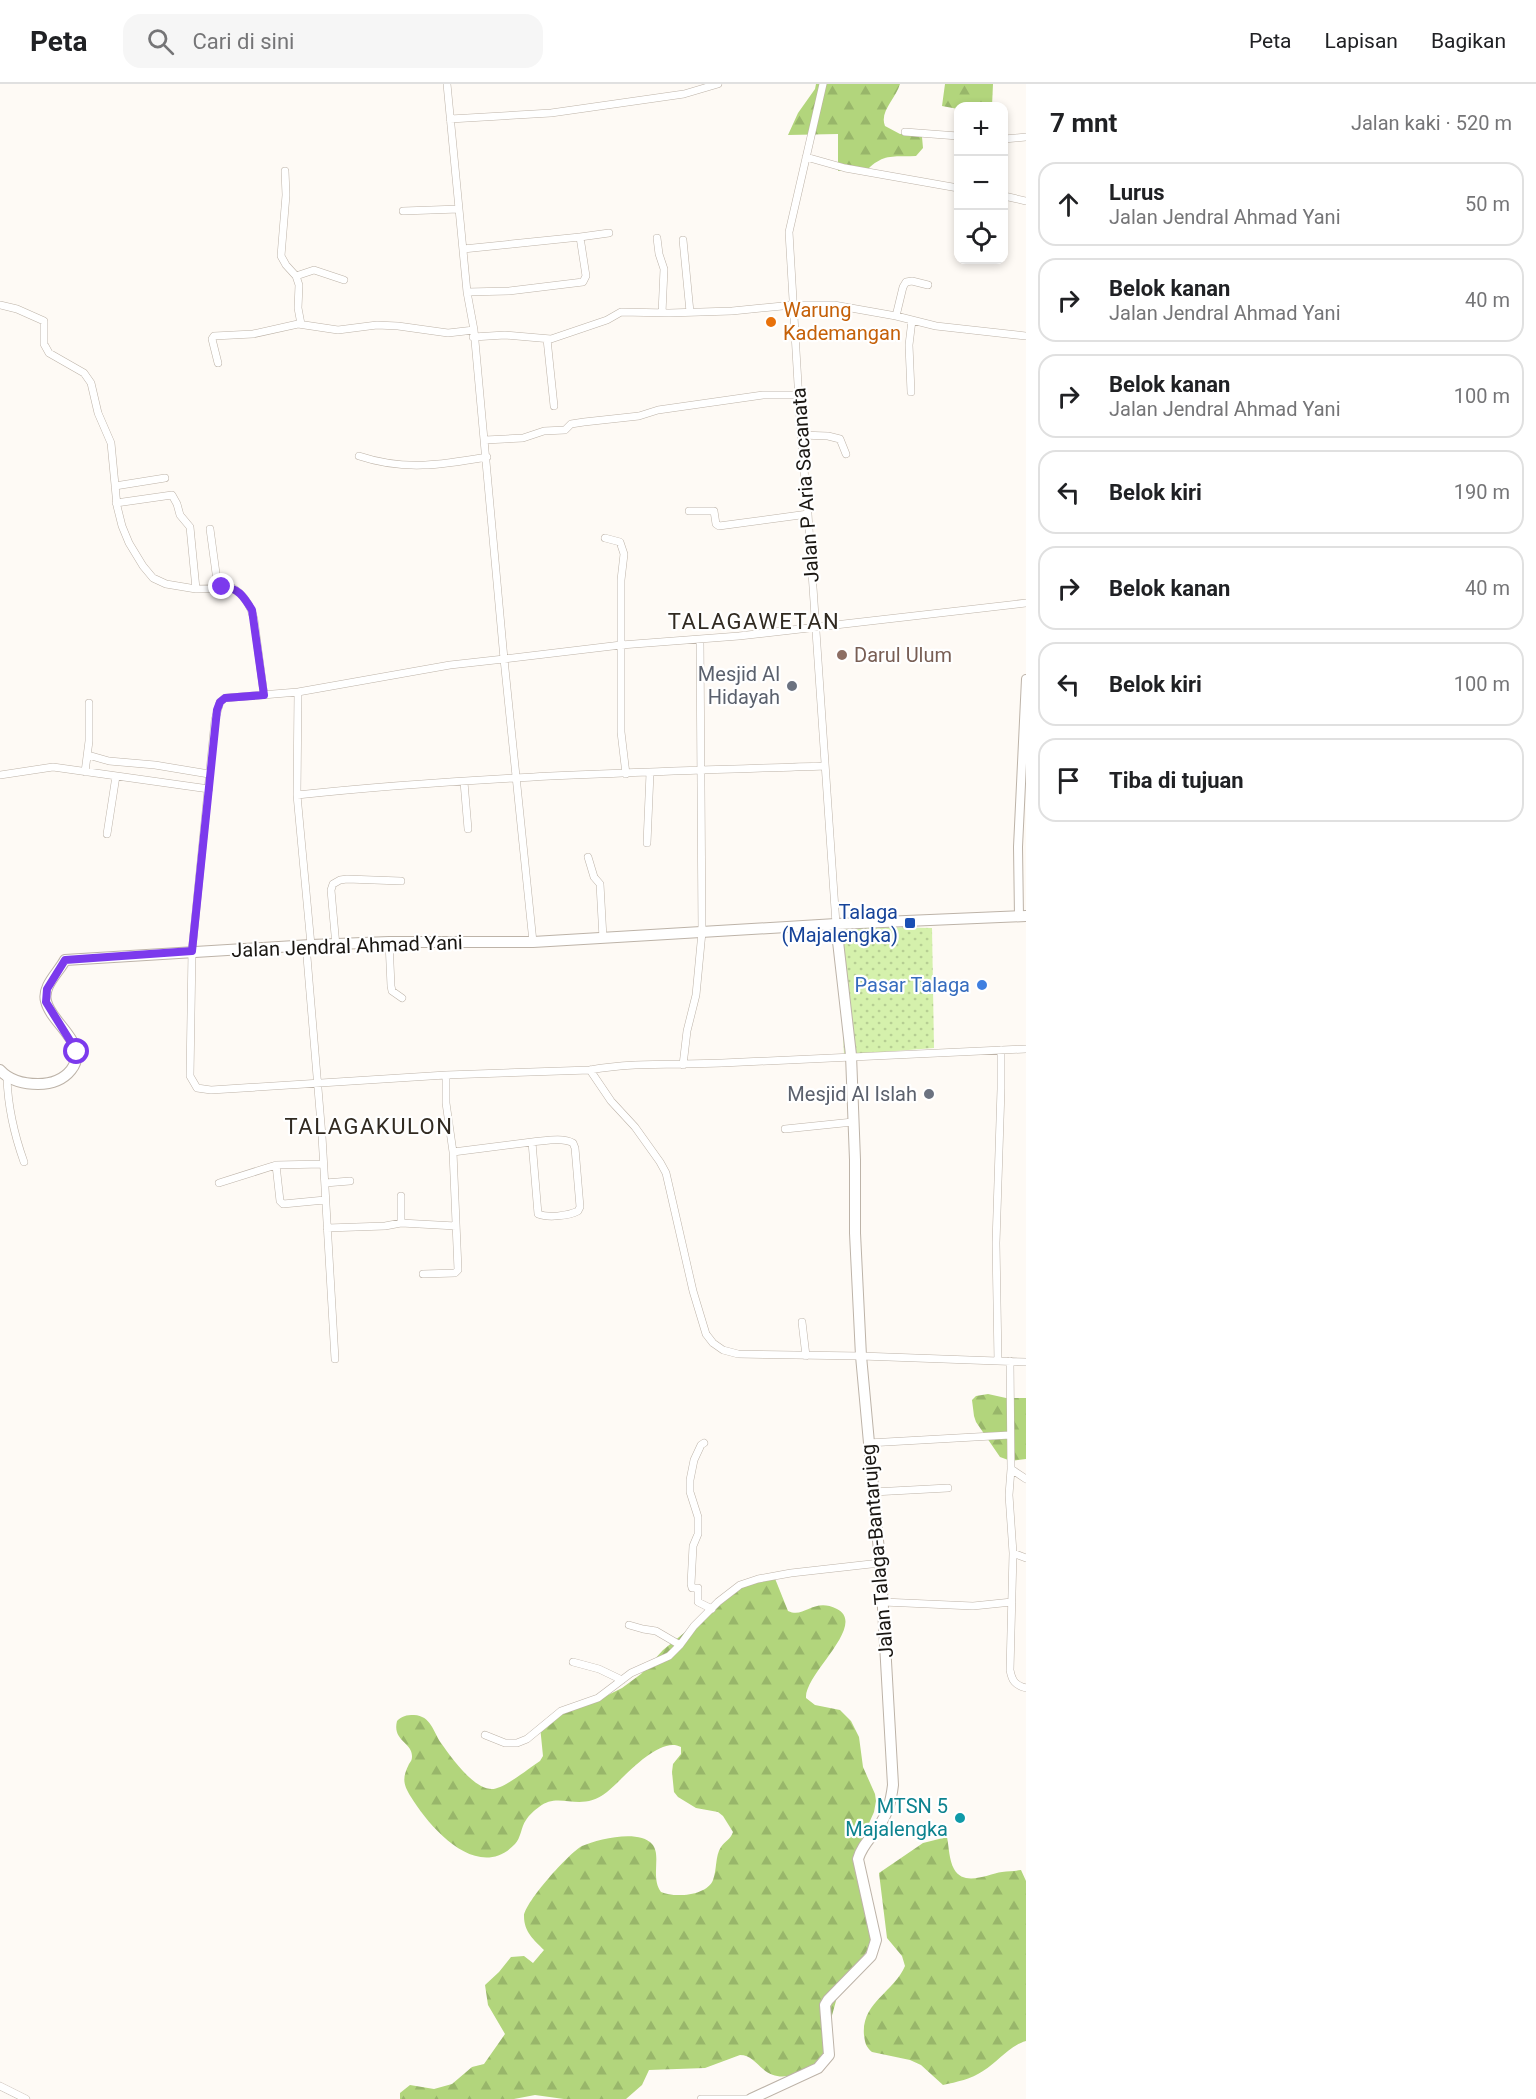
<!DOCTYPE html>
<html lang="id">
<head>
<meta charset="utf-8">
<style>
  :root { --surface:#fff; --page:#f6f6f6; --text:#202124; --muted:#757577; --line:#e0e0e0 }
  body { margin:0; font-family:Roboto,sans-serif; background:var(--page); color:var(--text) }
  .controls { position:absolute; right:18px; top:18px; display:grid; overflow:hidden; border-radius:12px; box-shadow:0 3px 9px #0003 }
  .controls button { width:54px; height:54px; display:grid; place-items:center; padding:0; border:0; border-bottom:2px solid var(--line); background:var(--surface); color:var(--text); font:30px sans-serif }
  .stop { position:absolute; width:18px; height:18px; margin:-14px; border:4px solid #7c3aed; border-radius:50%; background:#fff }
  .stop.end { background:#7c3aed; border-color:#fff; box-shadow:0 2px 6px #0008 }
  .list { margin:0; padding:0; list-style:none }
  h2 { display:flex; justify-content:space-between; align-items:center; height:78px; margin:0; padding:0 24px; font-size:26px }
  h2 small { font-size:20px; font-weight:400; color:var(--muted) }
  .list li { display:grid; grid-template-columns:39px 1fr auto; gap:18px; align-items:center; box-sizing:border-box; height:84px; margin:0 12px 12px; padding:0 12px; border:2px solid var(--line); border-radius:18px }
  .list b { display:block; font-size:22px; white-space:nowrap }
  .list p { margin:0; font-size:20px; white-space:nowrap; color:var(--muted) }
  .list em { font-size:20px; font-style:normal; color:var(--muted) }
  .icon { flex:none; width:33px; height:33px; fill:none; stroke:currentColor; stroke-width:2; stroke-linecap:round; stroke-linejoin:round }
  .map { position:relative; flex:none; width:1026px; height:2015px; overflow:hidden }
  header { display:flex; align-items:center; gap:36px; box-sizing:border-box; height:84px; padding:0 30px; background:var(--surface); border-bottom:2px solid var(--line) }
  header strong { font-size:28px }
  nav { display:flex; gap:33px; margin-inline-start:auto; font-size:21px }
  .search { width:420px; height:54px; background:var(--page); display:flex; align-items:center; gap:15px; box-sizing:border-box; padding:0 21px; border-radius:18px; color:var(--muted); font-size:22px }
  main { display:flex }
  aside { flex:1; background:var(--surface) }
  .map>svg:first-child { display:block }
  .forest { fill:url(#forest-firs) }
  .park { fill:url(#park-dots) }
  .lines { fill:none; stroke-linecap:round; stroke-linejoin:round }
  .minor-casing { stroke:#bdb3a8; stroke-width:8 }
  .tertiary-casing { stroke:#bdb3a8; stroke-width:10 }
  .primary-casing { stroke:#bdb3a8; stroke-width:12 }
  .minor { stroke:#fff; stroke-width:7 }
  .tertiary { stroke:#fff; stroke-width:8 }
  .primary { stroke:#fff; stroke-width:10 }
  .route { stroke:#7c3aed; stroke-width:8 }
  .food-dot { fill:#e8710a; stroke:#fff; stroke-width:2 }
  .education-dot { fill:#8d6e63; stroke:#fff; stroke-width:2 }
  .worship-dot { fill:#6b7280; stroke:#fff; stroke-width:2 }
  .transit-dot { fill:#1a4fb4; stroke:#fff; stroke-width:2 }
  .shop-dot { fill:#3f7fe0; stroke:#fff; stroke-width:2 }
  .culture-dot { fill:#0f9aa8; stroke:#fff; stroke-width:2 }
  .labels { text-anchor:middle; stroke-width:4.5; stroke-linejoin:round; paint-order:stroke }
  .food-label { font-size:20px; fill:#c56008; stroke:#fff; text-anchor:start }
  .street-label { font-size:20px; fill:#1a1713; stroke:#fff }
  .education-label { font-size:20px; fill:#785e54; stroke:#fff; text-anchor:start }
  .worship-label { font-size:20px; fill:#5b616d; stroke:#fff; text-anchor:end }
  .transit-label { font-size:20px; fill:#164399; stroke:#fff; text-anchor:end }
  .shop-label { font-size:20px; fill:#366cbe; stroke:#fff; text-anchor:end }
  .culture-label { font-size:20px; fill:#0d838f; stroke:#fff; text-anchor:end }
  .quarter-label { font-size:22px; letter-spacing:1.5px; fill:#312a21; stroke:#fff }
</style>
</head>
<body>
<header>
<strong>Peta</strong>
<div class="search"><svg class="icon" aria-label="search" viewBox="0 0 24 24"><circle cx="10" cy="10" r="6"/><path d="M15 15l6 6"/></svg>Cari di sini</div>
<nav><a>Peta</a><a>Lapisan</a><a>Bagikan</a></nav>
</header>
<main>
<div class="map">
<svg width="1026" height="2015" viewBox="0 0 1026 2015">
  <defs>
    <pattern id="forest-firs" width="22" height="20" patternUnits="userSpaceOnUse" patternTransform="scale(1.5)"><rect width="22" height="20" fill="#b2d57c"/><path d="M5 1l3.5 6h-7zM16 11l3.5 6h-7z" fill="#98b66a"/></pattern>
    <pattern id="park-dots" width="8" height="8" patternUnits="userSpaceOnUse" patternTransform="scale(1.5)"><rect width="8" height="8" fill="#d5f1ac"/><path d="M2 2h.1M6 6h.1" fill="none" stroke="#b6ce93" stroke-width="1.8" stroke-linecap="round"/></pattern>
  </defs>
  <rect width="100%" height="100%" fill="#fefaf5"/>
  <path class="forest" d="M 816,0 L 900,0 C 896,14 879,28 885,42 L 900,50 L 912,49 L 922,53 L 923,64 L 916,72 C 895,73 884,69 868,85 L 838,87 L 838,50 L 788,51 L 798,29 L 815,5 Z
    M 945,0 L 993,0 L 992,22 L 958,22 L 958,25 L 942,22 Z
    M 988,1310 L 1006,1314 L 1026,1314 L 1026,1375 L 1011,1377 L 1000,1373 L 976,1338 L 974,1332 L 972,1316 L 976,1312 Z
    M 774,1492 L 788,1527 C 805,1535 813,1513 837,1525 C 868,1541 804,1590 806,1614 L 815,1621 L 840,1626 L 851,1637 L 859,1653 L 863,1683 L 875,1710 L 876,1717 L 874,1728 L 857,1766 L 873,1847 L 869,1864 L 839,1906 L 831,1935 L 824,1977 C 806,1986 782,2002 763,1985 C 756,1979 750,1971 740,1971 L 705,1984 L 649,1986 L 642,2001 L 626,2015 L 564,2015 L 535,2011 L 514,2015 L 400,2015 L 400,2009 L 410,2001 L 434,2005 L 452,2000 L 472,1983 L 484,1980 L 505,1950 L 488,1921 L 485,1901 L 499,1888 L 511,1873 L 524,1872 L 533,1879 L 544,1866 C 534,1856 524,1848 524,1832 C 525,1818 569,1769 582,1762 C 598,1755 639,1745 652,1760 C 662,1771 650,1793 661,1808 C 674,1814 707,1812 713,1796 C 717,1786 715,1772 721,1763 C 725,1757 730,1756 733,1748 L 723,1732 L 718,1728 L 696,1724 L 678,1713 L 674,1708 L 672,1688 L 673,1680 L 681,1670 L 681,1663 C 659,1651 623,1695 607,1708 C 579,1730 560,1706 539,1723 C 535,1726 529,1731 526,1736 C 521,1743 521,1754 515,1760 C 478,1799 430,1744 411,1713 C 403,1700 402,1694 409,1680 C 411,1677 412,1676 412,1672 C 412,1658 392,1657 397,1637 C 402,1632 406,1631 414,1631 C 431,1632 433,1647 441,1659 C 451,1673 473,1705 492,1705 C 504,1705 529,1684 540,1677 L 543,1672 L 540,1642 L 550,1635 L 598,1616 L 622,1604 L 641,1590 L 663,1566 L 747,1498 Z
    M 947,1753 C 949,1763 949,1776 954,1785 C 964,1803 988,1790 1002,1788 C 1009,1787 1015,1787 1021,1786 L 1026,1797 L 1026,1957 C 1009,1962 998,1978 983,1987 C 971,1995 957,1998 943,2001 L 921,1981 L 910,1976 L 872,1968 C 866,1963 865,1959 864,1951 C 861,1919 894,1908 905,1882 L 902,1872 L 887,1854 L 879,1789 L 923,1759 Z"/>
  <path class="park" d="M 838,842 L 932,844 L 934,964 L 844,971 Z"/>
  <g class="lines">
    <defs>
      <path id="minor" d="M 447,0 L 467,208 L 474,246 L 504,575 L 533,858
        M 823,0 L 789,148 L 801,351 L 808,430 L 836,840
        M 450,35 L 551,29 L 684,10 L 718,0
        M 905,48 L 958,52
        M 1004,55 L 1026,53
        M 806,73 L 845,84 L 958,104
        M 285,87 L 286,111 L 281,172 L 286,181 L 296,192 L 299,201 L 298,224 L 301,240
        M 1004,112 L 1026,117
        M 403,127 L 459,125
        M 657,154 L 659,170 L 664,185 L 662,229
        M 683,156 L 690,228
        M 463,165 L 580,153
        M 296,192 L 314,186 L 344,196
        M 467,208 L 509,207 L 583,198 L 586,192 L 580,153 L 609,149
        M 0,221 L 17,225 L 44,237 L 44,260 L 49,269 L 84,289 L 91,299 L 98,329 L 111,359 L 117,422 L 122,442 L 129,459 L 143,482 L 153,494 L 166,500 L 196,505 L 233,504 C 244,511 251,522 254,535 L 264,611
        M 896,232 L 903,203 L 906,198 L 912,197 L 928,201
        M 473,253 L 505,251 L 551,255 L 607,236 L 621,228 L 669,229 L 732,227 L 793,221 L 834,221 L 896,232 L 936,242 L 1026,252
        M 547,255 L 554,322
        M 218,279 L 212,255 L 214,252 L 253,250 L 298,240 L 338,246 L 377,241 L 398,242 L 448,249 L 474,246
        M 911,308 L 909,261 L 912,236
        M 801,351 L 828,352 L 840,355 L 846,370
        M 485,356 L 523,354 L 544,347 L 565,346 L 571,340 L 584,338 L 639,332 L 658,326 L 763,311 L 799,311
        M 359,372 C 404,387 441,381 487,373
        M 115,402 L 165,394
        M 116,419 L 172,411 L 177,420 L 180,431 L 190,443 L 196,505
        M 689,427 L 714,427 L 716,440 L 719,442 L 808,430
        M 210,445 L 218,504
        M 605,454 L 620,458 L 624,470 L 621,496 L 621,648 L 626,690
        M 1026,519 L 739,552 L 621,561 L 504,575 L 450,581 L 298,608 L 225,614 L 220,618 L 215,636 L 192,867 L 190,992 L 197,1004 L 211,1006 L 446,991 L 590,986 C 633,978 678,981 722,979 C 823,974 924,969 1026,965
        M 298,608 L 297,711 L 311,861
        M 88,671 L 109,677 L 155,681 L 209,690
        M 85,688 L 89,657 L 89,619
        M 0,691 L 53,683 L 209,705
        M 464,698 L 468,745
        M 297,711 C 473,692 649,688 825,682
        M 107,750 L 116,692
        M 647,759 L 650,689
        M 588,773 L 594,793 L 600,800 L 603,854
        M 389,858 L 391,902 L 392,907 L 402,914
        M 306,861 L 322,1052 L 335,1275
        M 336,862 L 331,806 L 333,800 L 340,796 L 347,795 L 401,797
        M 683,981 L 687,947 L 696,911 L 702,848 L 700,556
        M 590,986 L 611,1017 L 635,1043 L 660,1078 L 666,1089 L 693,1207 L 706,1250 L 713,1259 L 723,1266 L 738,1270 L 861,1272 L 1026,1278
        M 446,991 L 446,1019 L 453,1068 L 532,1058 C 545,1057 562,1053 573,1059 L 575,1064 L 580,1123 L 578,1127 C 568,1132 548,1134 538,1130 L 532,1058
        M 7,994 C 8,1024 14,1050 24,1078
        M 785,1045 L 853,1038
        M 276,1081 L 280,1117 L 283,1120 L 325,1116
        M 219,1099 L 276,1081 L 323,1080
        M 325,1099 L 350,1097
        M 401,1112 L 401,1139
        M 327,1144 L 385,1142 L 401,1139 L 456,1142
        M 423,1190 L 455,1189 L 458,1186 L 453,1068
        M 802,1238 L 806,1272
        M 998,1277 L 996,1159 L 1001,1005 L 1001,966
        M 1010,1277 L 1011,1385 L 1026,1395
        M 704,1359 L 701,1361 L 694,1376 L 690,1396 L 690,1408 L 698,1433 L 698,1450 L 693,1462 L 691,1500 L 692,1504 L 698,1504 L 698,1518 L 712,1525
        M 868,1359 L 1010,1351
        M 1011,1385 L 1009,1411 L 1013,1469
        M 873,1408 L 948,1404
        M 1026,1474 L 1013,1469 L 1010,1586 C 1012,1597 1015,1601 1026,1604
        M 883,1518 L 973,1522 L 1012,1518
        M 629,1541 L 643,1545 L 656,1547 L 680,1561
        M 573,1578 L 599,1585 L 622,1596
        M 485,1651 L 505,1659 L 517,1659 L 527,1655 L 561,1627 L 598,1614 L 631,1589 L 669,1572 L 680,1561 L 694,1542 L 718,1518 L 740,1501 L 758,1495 L 791,1489 L 880,1479
        M 0,2002 L 26,2015
        M 701,2015 L 751,2015"/>
      <path id="tertiary" d="M 1019,833 L 1018,763 L 1026,595"/>
      <path id="primary" d="M 0,986 C 10,997 23,1000 38,1000 C 50,1000 63,996 71,986 C 91,960 51,940 46,917 C 42,902 59,888 65,876 L 311,861 L 389,858 L 533,858 L 836,840 L 1026,832
        M 751,2015 L 818,1984 L 829,1971 L 825,1921 L 828,1916 L 871,1872 L 876,1856 L 858,1775 C 862,1761 871,1754 879,1742 C 888,1729 891,1717 893,1701 L 881,1489 L 861,1272 L 855,1149 L 855,1076 L 851,971 L 836,840"/>
    </defs>
    <use href="#minor" class="minor-casing"/>
    <use href="#tertiary" class="tertiary-casing"/>
    <use href="#primary" class="primary-casing"/>
    <use href="#minor" class="minor"/>
    <use href="#tertiary" class="tertiary"/>
    <use href="#primary" class="primary"/>
  </g>
  <g class="lines">
    <path class="route" d="M 77,968 L 46,918 L 47,905 L 65,876 L 192,867 L 217,626 L 220,618 L 225,614 L 264,611 L 252,526 C 244,513 238,503 222,503"/>
  </g>
  <circle class="food-dot" cx="771" cy="238" r="6"/>
  <circle class="education-dot" cx="842" cy="571" r="6"/>
  <g class="worship-dot">
    <circle cx="792" cy="602" r="6"/>
    <circle cx="929" cy="1010" r="6"/>
  </g>
  <rect class="transit-dot" x="904" y="833" width="12" height="12" rx="3"/>
  <circle class="shop-dot" cx="982" cy="901" r="6"/>
  <circle class="culture-dot" cx="960" cy="1734" r="6"/>
  <g class="labels">
    <g class="food-label">
      <text x="783" y="233">Warung<tspan x="783" dy="23">Kademangan</tspan></text>
    </g>
    <g class="street-label">
      <text transform="translate(805 401) rotate(-94)" y="7">Jalan P Aria Sacanata</text>
      <text transform="translate(347 862) rotate(-2)" y="7">Jalan Jendral Ahmad Yani</text>
      <text transform="translate(877 1467) rotate(-95)" y="7">Jalan Talaga-Bantarujeg</text>
    </g>
    <g class="education-label">
      <text x="854" y="578">Darul Ulum</text>
    </g>
    <g class="worship-label">
      <text x="780" y="597">Mesjid Al<tspan x="780" dy="23">Hidayah</tspan></text>
      <text x="917" y="1017">Mesjid Al Islah</text>
    </g>
    <g class="transit-label">
      <text x="898" y="835">Talaga<tspan x="898" dy="23">(Majalengka)</tspan></text>
    </g>
    <g class="shop-label">
      <text x="970" y="908">Pasar Talaga</text>
    </g>
    <g class="culture-label">
      <text x="948" y="1729">MTSN 5<tspan x="948" dy="23">Majalengka</tspan></text>
    </g>
    <g class="quarter-label">
      <text x="754" y="545">TALAGAWETAN</text>
      <text x="369" y="1050">TALAGAKULON</text>
    </g>
  </g>
</svg>
<div class="controls">
<button>+</button>
<button>−</button>
<button><svg class="icon" aria-label="locate" viewBox="0 0 24 24"><circle cx="12" cy="12" r="6"/><path d="M12 2v4M12 18v4M2 12h4M18 12h4"/></svg></button>
</div>
<div class="stop" style="left:77px;top:968px"></div>
<div class="stop end" style="left:222px;top:503px"></div>
</div>
<aside>
<h2>7 mnt<small>Jalan kaki · 520 m</small></h2>
<ul class="list">
<li><svg class="icon" aria-label="ahead" viewBox="0 0 24 24"><path d="M12 20V5M6 11l6-6 6 6"/></svg><div><b>Lurus</b><p>Jalan Jendral Ahmad Yani</p></div><em>50 m</em></li>
<li><svg class="icon" aria-label="right" viewBox="0 0 24 24"><path d="M7 20v-9h11M14 6l5 5-5 5"/></svg><div><b>Belok kanan</b><p>Jalan Jendral Ahmad Yani</p></div><em>40 m</em></li>
<li><svg class="icon" aria-label="right" viewBox="0 0 24 24"><path d="M7 20v-9h11M14 6l5 5-5 5"/></svg><div><b>Belok kanan</b><p>Jalan Jendral Ahmad Yani</p></div><em>100 m</em></li>
<li><svg class="icon" aria-label="left" viewBox="0 0 24 24"><path d="M17 20v-9H6M10 6l-5 5 5 5"/></svg><div><b>Belok kiri</b></div><em>190 m</em></li>
<li><svg class="icon" aria-label="right" viewBox="0 0 24 24"><path d="M7 20v-9h11M14 6l5 5-5 5"/></svg><div><b>Belok kanan</b></div><em>40 m</em></li>
<li><svg class="icon" aria-label="left" viewBox="0 0 24 24"><path d="M17 20v-9H6M10 6l-5 5 5 5"/></svg><div><b>Belok kiri</b></div><em>100 m</em></li>
<li><svg class="icon" aria-label="arrive" viewBox="0 0 24 24"><path d="M6 21V4h12l-3 4 3 4H6"/></svg><div><b>Tiba di tujuan</b></div></li>
</ul>
</aside>
</main>
</body>
</html>
